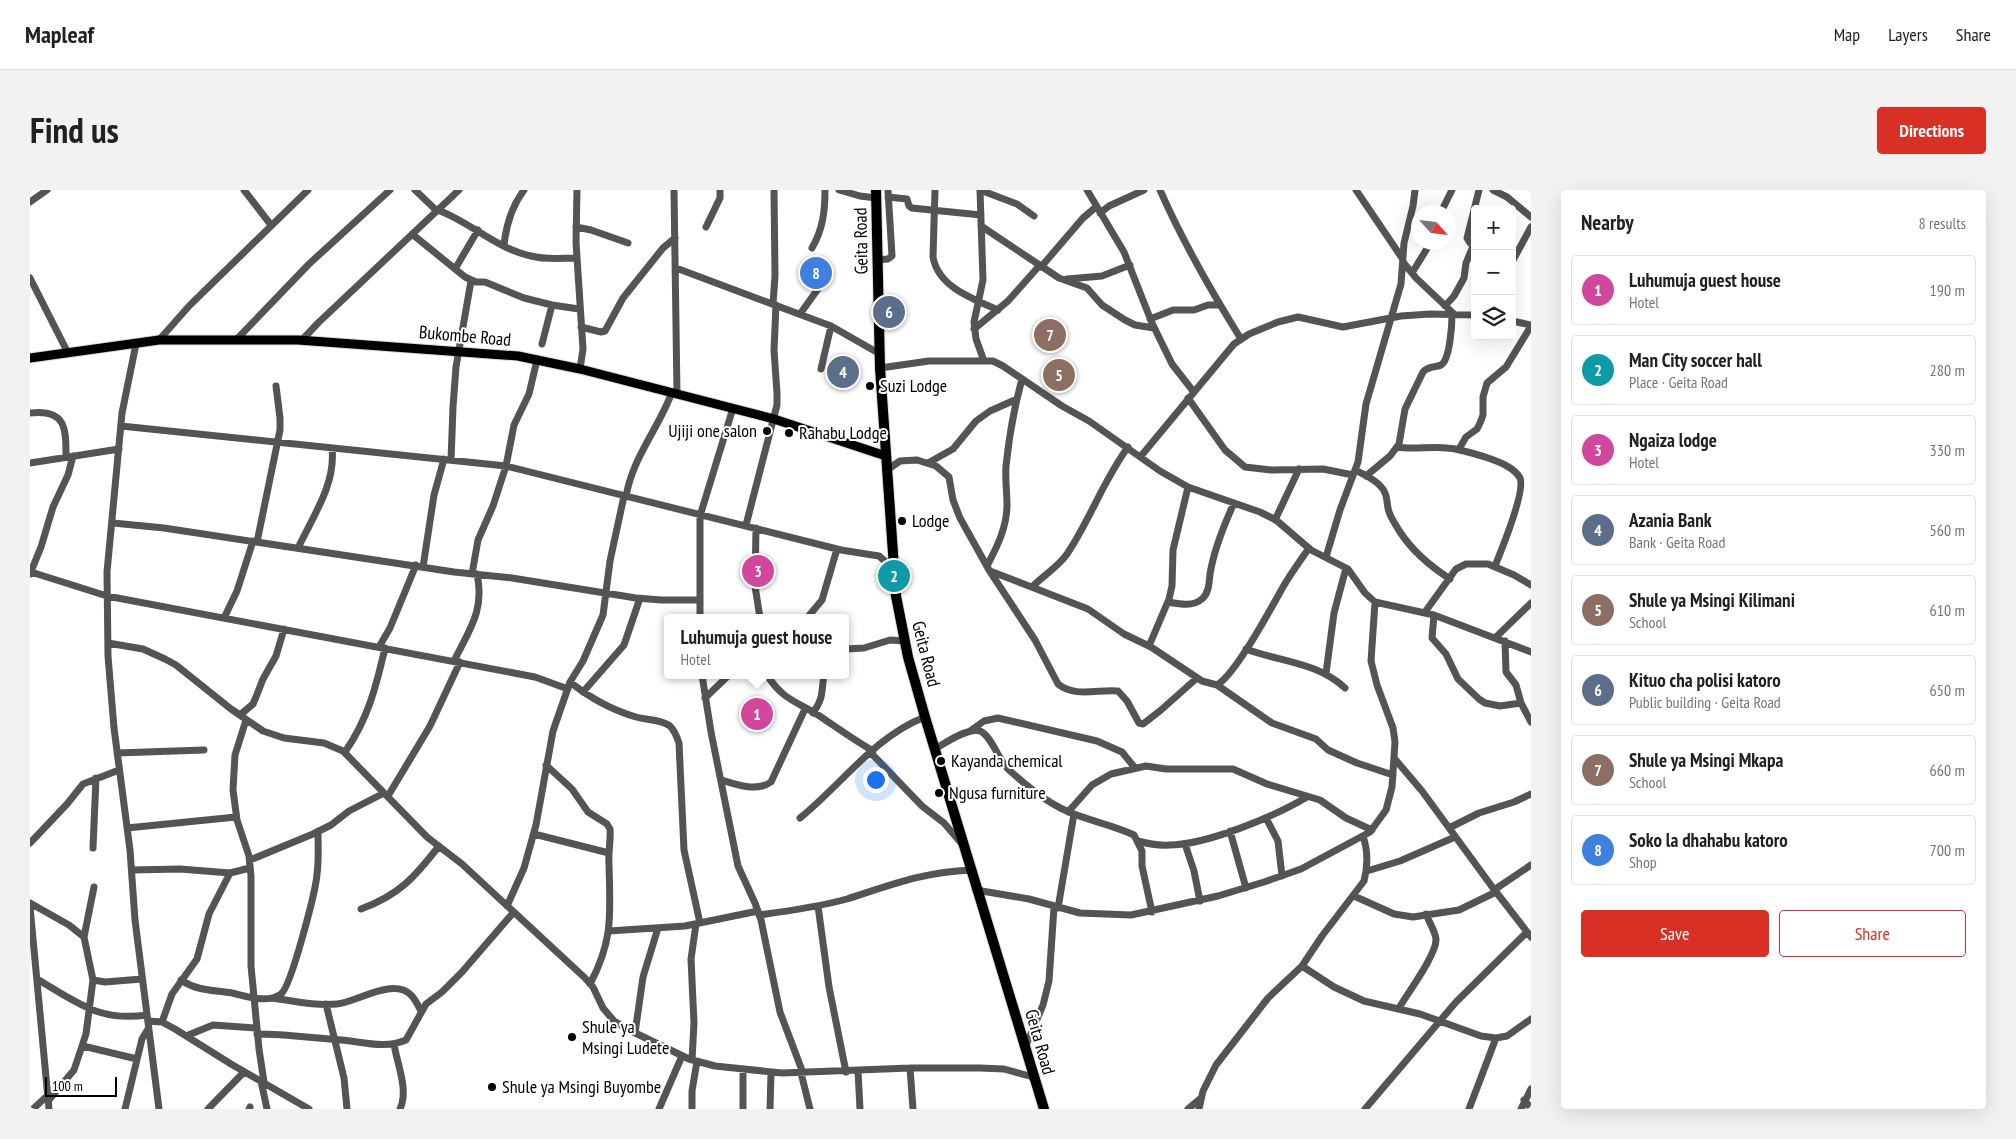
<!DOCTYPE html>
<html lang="en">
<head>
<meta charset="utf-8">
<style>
  :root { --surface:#fff; --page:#f2f2f2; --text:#202124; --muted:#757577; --line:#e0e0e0; --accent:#d93025 }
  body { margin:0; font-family:"PT Sans Narrow",sans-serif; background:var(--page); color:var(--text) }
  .controls { position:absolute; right:15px; top:15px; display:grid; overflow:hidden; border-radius:5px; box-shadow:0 5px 20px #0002 }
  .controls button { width:45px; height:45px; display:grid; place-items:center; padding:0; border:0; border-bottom:1px solid var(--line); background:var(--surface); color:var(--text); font:25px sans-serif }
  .compass { position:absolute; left:1381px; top:15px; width:45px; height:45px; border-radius:50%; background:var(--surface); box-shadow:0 5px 20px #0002; rotate:117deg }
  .scale { position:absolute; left:15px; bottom:12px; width:72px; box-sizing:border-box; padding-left:5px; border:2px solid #000; border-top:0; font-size:14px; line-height:18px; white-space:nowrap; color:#000; -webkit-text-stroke:4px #fff; paint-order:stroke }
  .you { position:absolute; left:845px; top:589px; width:18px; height:18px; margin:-12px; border:4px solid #fff; border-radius:50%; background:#1a73e8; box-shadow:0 0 0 8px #1a73e833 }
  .badge { display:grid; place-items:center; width:32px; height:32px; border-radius:50%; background:var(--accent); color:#fff; font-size:16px; font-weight:700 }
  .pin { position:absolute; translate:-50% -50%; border:2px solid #fff; box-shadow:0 1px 5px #0006 }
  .popup { position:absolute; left:634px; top:424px; width:185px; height:65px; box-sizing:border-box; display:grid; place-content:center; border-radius:5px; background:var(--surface); filter:drop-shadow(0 1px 4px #0005); font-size:16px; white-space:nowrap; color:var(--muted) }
  .popup b { font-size:19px; color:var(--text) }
  .popup::after { content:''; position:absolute; left:50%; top:100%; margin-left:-10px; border:10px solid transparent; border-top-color:var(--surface) }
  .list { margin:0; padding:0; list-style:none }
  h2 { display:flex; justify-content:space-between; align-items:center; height:65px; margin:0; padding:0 20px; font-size:21px }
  h2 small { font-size:16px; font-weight:400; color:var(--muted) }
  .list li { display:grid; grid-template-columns:32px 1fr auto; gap:15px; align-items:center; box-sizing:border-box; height:70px; margin:0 10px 10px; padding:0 10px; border:1px solid var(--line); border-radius:5px }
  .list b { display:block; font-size:19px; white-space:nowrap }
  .list p { margin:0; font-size:16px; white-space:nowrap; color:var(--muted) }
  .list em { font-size:16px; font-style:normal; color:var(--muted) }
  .actions { display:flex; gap:10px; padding:15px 20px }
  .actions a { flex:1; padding:11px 0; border:1px solid var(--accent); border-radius:5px; text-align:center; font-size:18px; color:var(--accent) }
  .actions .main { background:var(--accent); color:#fff }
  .icon { flex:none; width:28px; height:28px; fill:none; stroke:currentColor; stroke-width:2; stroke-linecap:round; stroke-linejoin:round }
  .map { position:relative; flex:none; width:1501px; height:919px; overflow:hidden; border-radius:5px }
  header { display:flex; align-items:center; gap:30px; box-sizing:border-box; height:70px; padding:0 25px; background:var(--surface); border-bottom:1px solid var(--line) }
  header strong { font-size:24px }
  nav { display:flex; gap:28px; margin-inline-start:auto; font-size:18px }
  .intro { display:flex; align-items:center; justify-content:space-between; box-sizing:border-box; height:120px; padding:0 30px }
  h1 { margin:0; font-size:35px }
  .button { padding:12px 22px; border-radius:5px; background:var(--accent); color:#fff; font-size:18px; font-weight:700 }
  main { display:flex; gap:30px; padding:0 30px }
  aside { flex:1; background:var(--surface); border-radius:5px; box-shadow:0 5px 20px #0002 }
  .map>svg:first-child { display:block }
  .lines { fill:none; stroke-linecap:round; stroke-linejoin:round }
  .major-casing { stroke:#dbdbdb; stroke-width:11 }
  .highway-casing { stroke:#dbdbdb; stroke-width:12 }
  .minor { stroke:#545454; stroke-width:7 }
  .major { stroke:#000; stroke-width:9 }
  .highway { stroke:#000; stroke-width:10 }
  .poi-dot { fill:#000; stroke:#fff; stroke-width:2 }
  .labels { text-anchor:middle; stroke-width:4; stroke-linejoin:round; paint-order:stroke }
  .street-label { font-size:18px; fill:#000; stroke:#fff }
  .poi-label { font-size:18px; fill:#000; stroke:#fff; text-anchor:start }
</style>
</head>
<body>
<header>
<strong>Mapleaf</strong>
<nav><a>Map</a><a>Layers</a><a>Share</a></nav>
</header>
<div class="intro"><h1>Find us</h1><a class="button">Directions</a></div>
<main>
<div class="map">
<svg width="1501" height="919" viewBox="0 0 1501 919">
  <rect width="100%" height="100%" fill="#fff"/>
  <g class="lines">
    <defs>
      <path id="major" d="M 0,168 L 129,150 L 268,150 L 488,166 L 550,179 L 744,229 L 856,266"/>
      <path id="highway" d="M 846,0 L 850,178 L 866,406 L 878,467 L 895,527 L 1014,919"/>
    </defs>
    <use href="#major" class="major-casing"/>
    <use href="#highway" class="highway-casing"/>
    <path class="minor" d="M 214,0 L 241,35
      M 385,0 L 407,21
      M 547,0 L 546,52 L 553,159 L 550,179
      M 644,0 L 647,203
      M 809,0 L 830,6 L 846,8
      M 905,0 L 903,67 C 908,97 943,109 968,120
      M 950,0 L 953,90 L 944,132 L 946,149 L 954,171
      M 950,0 L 987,14 L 1004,26
      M 1057,0 L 1094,62 L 1122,133 L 1142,174 L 1163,201
      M 1130,0 C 1153,52 1181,101 1211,149
      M 1326,0 L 1372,68
      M 1463,0 L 1477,7 L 1501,27
      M 858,7 L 877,9 L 879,16 L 882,18 L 951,25
      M 0,12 L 17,0
      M 408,20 C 440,32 467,59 501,66 C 516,70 532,68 547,68
      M 1411,22 L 1422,0
      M 1070,23 L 1079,16 L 1114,0
      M 951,36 L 1029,88 L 1057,98 L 1072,115 L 1095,130 L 1105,135 L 1124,138
      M 546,37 L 561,40 L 598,53
      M 676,37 L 690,8 L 690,0
      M 382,44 L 435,87 L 446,92 L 455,92 L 494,108 L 522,115 L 549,119
      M 474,55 C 476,36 482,16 494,0
      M 1445,55 L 1440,53 L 1437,48 L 1449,0
      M 782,58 C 793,39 795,21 795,0
      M 847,70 L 858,69 L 862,66 L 858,0
      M 1373,72 L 1386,88 L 1424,124
      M 1482,72 L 1501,37
      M 1011,77 L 1053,28 L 1066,17
      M 646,78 L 801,136 L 850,164
      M 425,79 L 448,40
      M 1382,83 L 1401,52
      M 0,88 L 38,163
      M 1037,89 L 1072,86 L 1100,75
      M 743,114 L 745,86 L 744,0
      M 1415,116 L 1424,106 L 1434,88 L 1436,73 L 1444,54
      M 770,124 L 793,92 L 795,85
      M 1120,129 L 1143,120 L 1164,120 L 1178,115 L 1189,115
      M 1482,131 L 1501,135
      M 551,137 L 571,142 L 575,141 L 593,108 L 633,58 L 645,48
      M 944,139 L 978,111 L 1010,75
      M 129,150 L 160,115 L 278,0
      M 206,150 L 279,74 L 360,0
      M 272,150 L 288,133 L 429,0
      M 106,154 L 92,223 L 77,382 L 78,466 L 84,538 L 100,660 L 105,730 L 129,919
      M 512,154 L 522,115
      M 850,178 L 899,171 L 963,171 L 973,176 L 1032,216 L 1059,231 L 1130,281 L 1158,297 L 1230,322 L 1246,330 L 1281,360 L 1318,379 L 1335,403 L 1345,412 L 1404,425 L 1501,462
      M 791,179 L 801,136
      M 1158,208 L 1195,260 L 1215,277 L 1241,280 L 1293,279 L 1323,285
      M 0,223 C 36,219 36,238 36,267
      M 91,236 L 476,276 L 811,360 L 849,366 L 864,379
      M 1367,257 C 1384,260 1400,256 1417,258 C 1431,259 1445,264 1458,268 C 1469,272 1484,277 1490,288 C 1496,301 1471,361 1465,376
      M 1429,259 L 1436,247 L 1447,239 L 1450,233 L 1453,225 L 1453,207 L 1457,193 L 1476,177 L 1501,136
      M 1111,266 L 1204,154 L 1219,144 L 1248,132 L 1268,127 L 1313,137 L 1371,126 L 1400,124 L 1445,125
      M 421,270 L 423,217 L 426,177 L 441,91
      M 0,273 L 89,259
      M 898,273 L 923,259 L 946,231 L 960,221 L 987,209
      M 857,280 L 870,271 L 887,270 L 906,276 L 919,287 L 923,310 L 930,328 L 959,380 L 1005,450 L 1028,494 C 1045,508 1069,499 1088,501 L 1097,511 L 1109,533 L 1113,534 L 1131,520 L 1167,488
      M 1325,280 C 1335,285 1351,292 1355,303 C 1357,307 1357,313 1358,318 C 1359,326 1366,335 1370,342 C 1383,362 1400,376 1420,389
      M 1336,286 L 1360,266 L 1369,254 L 1375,219 L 1393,182 C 1399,175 1405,178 1411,175 C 1420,170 1422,134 1422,124
      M 596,307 C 602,268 629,238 642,202
      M 1245,330 L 1269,279
      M 83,333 L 134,338 L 424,382 L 482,388 L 606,408 L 631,410 L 670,410
      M 716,335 L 747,215 L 747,203 L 744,160 L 746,115
      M 726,338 L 725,396 L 730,428
      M 227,352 L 250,240 L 250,228 L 246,196
      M 268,358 C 283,326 306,294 302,258
      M 1296,367 L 1310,320 L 1328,272 L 1336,214 L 1371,94 L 1374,53 L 1383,16 L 1385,0
      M 957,376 C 967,357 977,337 977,315 C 977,302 975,289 976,276 C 979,247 984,218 992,189
      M 393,377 L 404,305 L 414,269
      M 960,381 L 1058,419 L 1094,444 L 1121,457 L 1172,491 L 1187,495 C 1206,484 1241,418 1253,397 C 1261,383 1270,371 1279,358
      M 1,382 L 77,406 L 505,487 L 538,499
      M 0,384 L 11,357 L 23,317 L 38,285 L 43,266
      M 442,384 L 448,350 L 463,316 L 476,276 L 484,235 L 499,204 L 507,170
      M 1003,396 C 1014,385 1028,377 1037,364 C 1060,330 1073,291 1098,257
      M 1138,412 C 1149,414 1163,417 1172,409 C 1179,403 1179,393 1180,384 C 1184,359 1194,335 1204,313
      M 1395,422 L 1426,379 L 1436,374 L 1458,374 L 1484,385 L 1501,395
      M 1404,425 L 1402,448 L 1416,464 L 1428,489 L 1449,509 L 1455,513 L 1470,516 L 1491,513
      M 194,428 L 207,401 L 223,351
      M 670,428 L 670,326 L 703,218
      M 777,428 L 792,410 L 807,359
      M 1465,448 L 1501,413
      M 1475,451 L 1476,482 L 1486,495 L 1491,513 L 1501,532
      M 78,453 L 113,459 L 135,469 L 146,475 L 201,519 L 233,541 L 254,548 L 294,553 L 313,561 L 397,647 L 432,674 L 555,788 L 563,797 L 573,818 L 584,831 L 597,839 L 659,869 L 685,876 L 752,883 L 880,878 L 950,878 L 974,879 L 1003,887
      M 1119,456 L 1139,409 L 1142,396 L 1143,360 L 1158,297
      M 349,457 L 360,438 L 386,375
      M 816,459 L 834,458 L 860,450 L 875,451
      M 1216,459 C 1250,472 1287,472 1315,498
      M 424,471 C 439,440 455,421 447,384
      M 1296,483 L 1304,423 L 1316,378
      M 672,485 L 681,542 L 708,676 L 725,713 L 731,730 L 750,822 L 773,883
      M 737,485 C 753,510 766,511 788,525 C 806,537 824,550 843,561
      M 540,492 C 560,508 582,520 606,527 C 616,530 631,529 640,536 C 645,541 647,547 649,553 L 654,660 L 670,733
      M 1187,495 L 1242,533 L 1286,549 L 1298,560 L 1327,573 L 1363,585
      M 553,502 L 594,455 L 610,408
      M 675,508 L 699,485
      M 783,523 C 794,507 791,503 794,485
      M 210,525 L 223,514 L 226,507 L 233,489 L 246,466 L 254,439
      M 216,530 L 205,565 L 203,600 L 207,630 L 219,666 L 221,686 L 221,776 L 229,859 L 234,892
      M 940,541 L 954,531 L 968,528 L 1067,551 L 1092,562 L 1105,578
      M 905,559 C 915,553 938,537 950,541 C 961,545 969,571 979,580 C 997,596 1017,613 1039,622 C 1060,631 1083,635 1104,645 L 1112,661 L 1112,676 L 1122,722
      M 315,562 C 338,529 346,497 355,458
      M 87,563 L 174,560
      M 841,563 L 892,616 L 914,633 L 932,654
      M 1364,568 L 1392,601 L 1463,698 L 1501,747
      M 516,575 L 542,599 L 558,622 L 577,634 L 580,639 C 581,651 578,662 579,674 C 580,723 584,749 560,794
      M 691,590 C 707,595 727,602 741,592 L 775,519
      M 358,606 L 400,536 L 430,472
      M 1038,622 L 1062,595 L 1081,584 L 1116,576 L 1136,579 L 1203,579 L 1237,594 L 1290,610 L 1316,628 L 1342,640
      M 770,628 C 811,595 845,546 895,527
      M 1236,628 L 1248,651 L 1252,686
      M 97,638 L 206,627
      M 1419,638 L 1449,623 L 1484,612 L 1501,604
      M 1200,641 L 1216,698
      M 504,644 L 579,663
      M 1108,651 C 1119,654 1128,656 1139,655 C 1177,655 1245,626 1277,607
      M 0,653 L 37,614 L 53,594 L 89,580
      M 1155,654 L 1164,681 L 1170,711
      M 63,658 L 66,588
      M 220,670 L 283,644 L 301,635 L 319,621 L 354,603
      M 102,680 L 150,679 L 200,683 L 220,678
      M 1337,681 L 1370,671 L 1425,647
      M 946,700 L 999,709 L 1050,723 L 1101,725 L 1188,706 L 1234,692 L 1271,679 L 1340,642 L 1356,620 L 1362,597 L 1365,552 L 1363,538 L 1347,495 L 1341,471 L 1345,412
      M 1464,700 L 1501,675
      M 1324,706 L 1364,724 L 1383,727 L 1429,720 L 1466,702
      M 0,713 L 39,735 L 54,747 L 63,790 L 56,844 L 44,880 L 18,911
      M 477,716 L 494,678 L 506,635 L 523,541 L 540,492 L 553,471 L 573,425 L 580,371 L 594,306
      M 788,716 L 799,797 L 816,882
      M 0,717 L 19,919
      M 1028,718 L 1044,624
      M 331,719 C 369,705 384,688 409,656
      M 729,725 C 759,721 788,717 817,709 C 861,695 893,682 941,680
      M 579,741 L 655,736 L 728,721
      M 54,747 L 64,697
      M 1272,776 L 1304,797 L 1334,811 L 1390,824 L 1451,846 L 1466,848 L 1477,846 L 1501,829
      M 7,789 C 46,812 69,832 117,825
      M 63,790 L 75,792 L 112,789
      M 151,790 C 167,801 183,800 202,803 C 216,806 237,814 251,804 C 261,797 286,700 287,684 C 289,670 288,655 288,641
      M 242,808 C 264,811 285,816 307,814 C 327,812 363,787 381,805 C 385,809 388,815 391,821
      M 296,814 L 314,888 L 317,919
      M 1369,818 C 1377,804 1407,764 1406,749 C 1405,741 1399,732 1396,724
      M 118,831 L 132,832 L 145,839 L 201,874 L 279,919
      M 132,832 L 142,804 L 167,769 L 179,724 L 200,683
      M 605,843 L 613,787 L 628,738
      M 227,844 C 255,844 283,848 312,850 C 333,852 356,859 376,850 L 396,814 L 412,802 L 432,782 L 483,723
      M 156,846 L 183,835 L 226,838
      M 364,854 C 367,874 379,900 370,919
      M 53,856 L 107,869
      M 995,858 L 1013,815 L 1019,791 L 1024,717
      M 662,870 L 664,833 L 661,769 L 666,734
      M 880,878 L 883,919
      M 828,881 L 830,919
      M 771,883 L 780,919
      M 231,891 L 237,919
      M 1494,910 L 1501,918
      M 3,919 L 17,906
      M 95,919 L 112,849 L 118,839
      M 178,919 L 214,882
      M 219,919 L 220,917
      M 629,919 L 652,866
      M 662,919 L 662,901 L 667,871
      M 713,919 L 713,880
      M 740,919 L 741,882
      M 1158,919 L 1170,909
      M 1169,919 L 1173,901 L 1186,875 L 1238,808 L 1272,776 L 1292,746 L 1334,691 C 1338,676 1338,661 1333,646
      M 1335,919 L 1426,812 L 1497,742
      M 1439,919 L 1466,848
      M 1491,919 L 1501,899"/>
    <use href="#major" class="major"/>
    <use href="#highway" class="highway"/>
  </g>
  <g class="poi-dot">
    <circle cx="840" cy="196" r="5"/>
    <circle cx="737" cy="241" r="5"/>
    <circle cx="759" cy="243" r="5"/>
    <circle cx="872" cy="331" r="5"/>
    <circle cx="911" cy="571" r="5"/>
    <circle cx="909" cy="603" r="5"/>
    <circle cx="542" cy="847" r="5"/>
    <circle cx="462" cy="897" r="5"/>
  </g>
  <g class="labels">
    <g class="street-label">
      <text transform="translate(831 51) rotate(-91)" y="6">Geita Road</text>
      <text transform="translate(435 146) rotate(5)" y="6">Bukombe Road</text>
      <text transform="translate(896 464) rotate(76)" y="6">Geita Road</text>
      <text transform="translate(1010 852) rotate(74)" y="6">Geita Road</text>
    </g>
    <g class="poi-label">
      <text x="850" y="202">Suzi Lodge</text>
      <text x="727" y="247" text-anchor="end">Ujiji one salon</text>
      <text x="769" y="249">Rahabu Lodge</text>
      <text x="882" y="337">Lodge</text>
      <text x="921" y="577">Kayanda chemical</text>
      <text x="919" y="609">Ngusa furniture</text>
      <text x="552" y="843">Shule ya<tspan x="552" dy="21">Msingi Ludete</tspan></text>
      <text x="472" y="903">Shule ya Msingi Buyombe</text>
    </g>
  </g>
</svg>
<div class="controls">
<button>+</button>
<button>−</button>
<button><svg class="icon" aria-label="layers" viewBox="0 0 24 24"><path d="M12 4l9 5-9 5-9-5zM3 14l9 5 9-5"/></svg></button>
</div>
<svg class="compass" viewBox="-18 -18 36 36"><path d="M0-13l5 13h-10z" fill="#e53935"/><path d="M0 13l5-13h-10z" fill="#757577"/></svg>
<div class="scale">100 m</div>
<div class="you"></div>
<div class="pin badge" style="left:727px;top:524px;background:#d1479c">1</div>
<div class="popup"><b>Luhumuja guest house</b>Hotel</div>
<div class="pin badge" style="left:864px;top:386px;background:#0f9aa8">2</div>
<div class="pin badge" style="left:728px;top:381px;background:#d1479c">3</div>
<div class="pin badge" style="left:813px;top:182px;background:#5c6f8a">4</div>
<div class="pin badge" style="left:1029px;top:185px;background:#8d6e63">5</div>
<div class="pin badge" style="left:859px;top:122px;background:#5c6f8a">6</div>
<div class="pin badge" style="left:1020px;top:145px;background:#8d6e63">7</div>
<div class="pin badge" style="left:786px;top:83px;background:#3f7fe0">8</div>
</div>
<aside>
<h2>Nearby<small>8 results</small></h2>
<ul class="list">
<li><span class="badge" style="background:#d1479c">1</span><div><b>Luhumuja guest house</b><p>Hotel</p></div><em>190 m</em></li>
<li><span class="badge" style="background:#0f9aa8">2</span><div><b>Man City soccer hall</b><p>Place · Geita Road</p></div><em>280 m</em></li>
<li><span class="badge" style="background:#d1479c">3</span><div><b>Ngaiza lodge</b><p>Hotel</p></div><em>330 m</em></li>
<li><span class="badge" style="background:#5c6f8a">4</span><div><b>Azania Bank</b><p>Bank · Geita Road</p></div><em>560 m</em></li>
<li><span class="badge" style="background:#8d6e63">5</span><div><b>Shule ya Msingi Kilimani</b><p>School</p></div><em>610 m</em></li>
<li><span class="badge" style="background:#5c6f8a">6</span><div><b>Kituo cha polisi katoro</b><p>Public building · Geita Road</p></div><em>650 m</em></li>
<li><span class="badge" style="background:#8d6e63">7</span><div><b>Shule ya Msingi Mkapa</b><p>School</p></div><em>660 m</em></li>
<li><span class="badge" style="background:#3f7fe0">8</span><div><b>Soko la dhahabu katoro</b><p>Shop</p></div><em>700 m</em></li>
</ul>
<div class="actions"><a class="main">Save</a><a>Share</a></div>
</aside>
</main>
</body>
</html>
